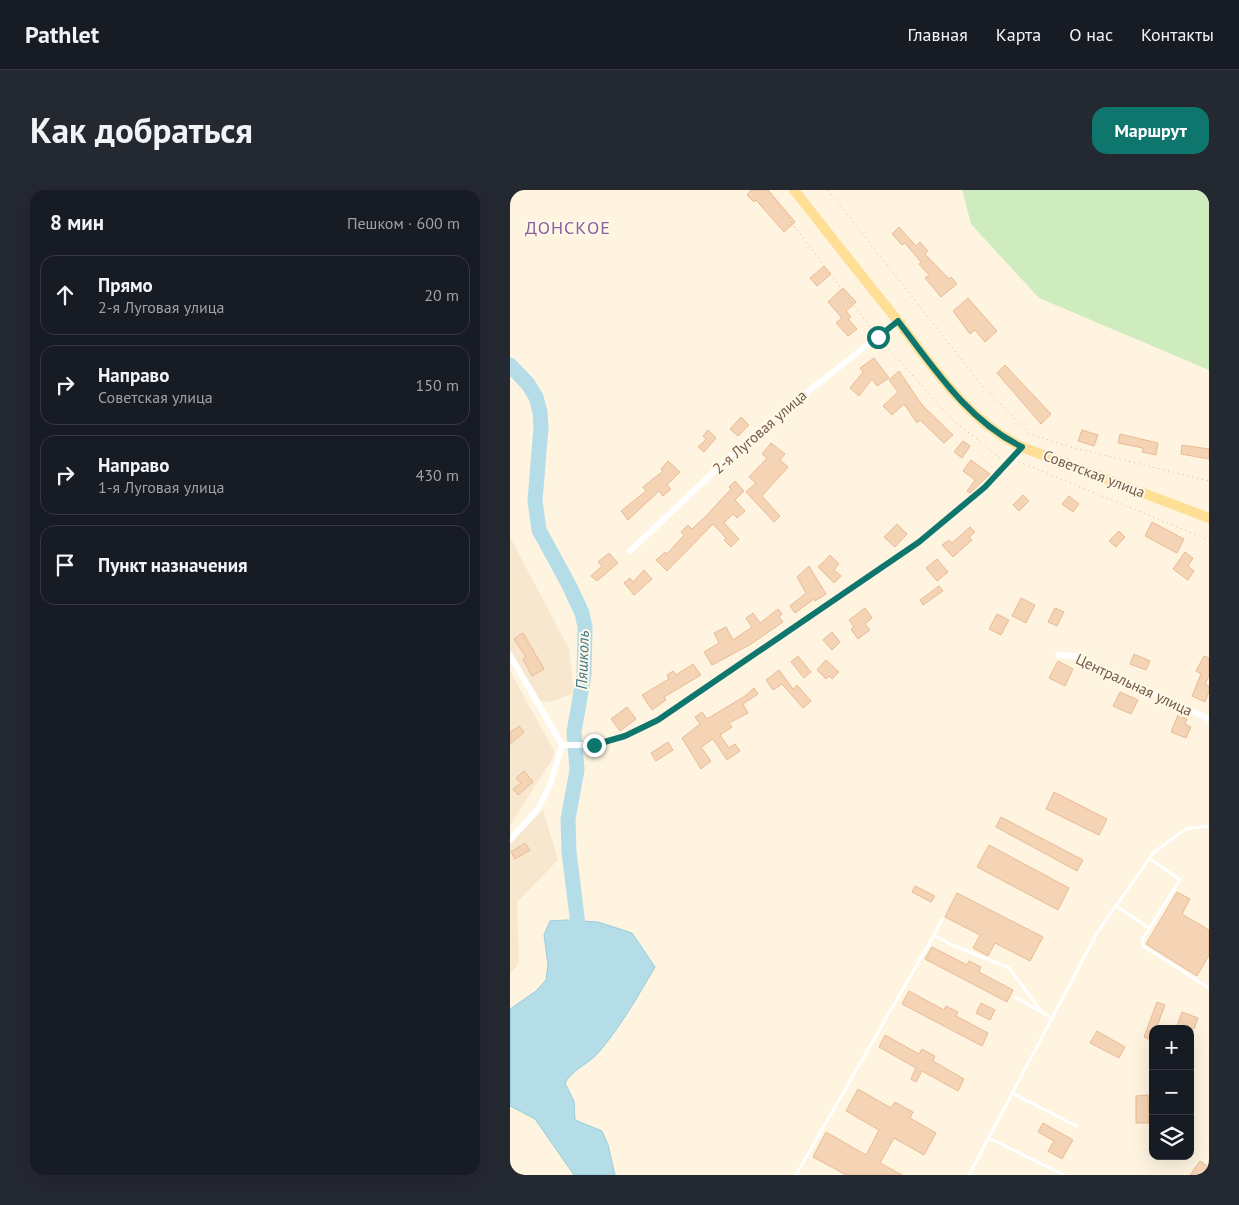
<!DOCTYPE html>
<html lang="ru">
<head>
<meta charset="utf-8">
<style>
  :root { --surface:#171b24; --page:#242831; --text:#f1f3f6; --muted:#9ea1a6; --line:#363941; --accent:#0f766e }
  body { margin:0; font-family:"PT Sans",sans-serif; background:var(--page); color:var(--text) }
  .controls { position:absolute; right:15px; bottom:15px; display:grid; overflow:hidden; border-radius:10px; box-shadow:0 5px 20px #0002 }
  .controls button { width:45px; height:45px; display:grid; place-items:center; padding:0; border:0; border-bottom:1px solid var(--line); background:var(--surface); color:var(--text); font:25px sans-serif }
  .stop { position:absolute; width:15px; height:15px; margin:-11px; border:4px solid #0f766e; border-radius:50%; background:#fff }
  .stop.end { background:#0f766e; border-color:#fff; box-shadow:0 1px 5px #0008 }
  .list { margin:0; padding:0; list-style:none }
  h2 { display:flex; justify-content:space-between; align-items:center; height:65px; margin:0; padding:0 20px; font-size:21px }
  h2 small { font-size:16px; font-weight:400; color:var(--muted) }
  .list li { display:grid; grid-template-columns:32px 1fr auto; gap:15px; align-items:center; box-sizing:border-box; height:80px; margin:0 10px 10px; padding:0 10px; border:1px solid var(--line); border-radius:15px }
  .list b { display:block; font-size:19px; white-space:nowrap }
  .list p { margin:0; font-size:16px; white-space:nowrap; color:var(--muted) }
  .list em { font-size:16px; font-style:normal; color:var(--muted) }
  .icon { flex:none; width:28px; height:28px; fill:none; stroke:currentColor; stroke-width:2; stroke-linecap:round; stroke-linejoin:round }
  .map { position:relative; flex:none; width:699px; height:985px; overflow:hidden; border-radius:15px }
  header { display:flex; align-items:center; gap:30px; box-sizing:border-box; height:70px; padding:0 25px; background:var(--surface); border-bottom:1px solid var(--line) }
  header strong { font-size:24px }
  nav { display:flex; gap:28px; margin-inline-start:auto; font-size:18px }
  .intro { display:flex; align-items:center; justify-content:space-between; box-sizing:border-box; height:120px; padding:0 30px }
  h1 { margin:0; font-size:35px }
  .button { padding:12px 22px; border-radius:15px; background:var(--accent); color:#fff; font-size:18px; font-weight:700 }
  main { display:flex; gap:30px; padding:0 30px }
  aside { flex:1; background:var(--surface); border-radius:15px; box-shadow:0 5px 20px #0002 }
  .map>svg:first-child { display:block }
  .residential { fill:#f6e7ce }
  .green { fill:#ceecbe }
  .water { fill:#b4dde8; stroke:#99ccdb }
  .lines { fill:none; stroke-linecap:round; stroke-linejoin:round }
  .river { stroke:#b4dde8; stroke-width:15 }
  .building { fill:#f5d4b6; stroke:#e9bb95 }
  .path { stroke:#dab799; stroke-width:1; stroke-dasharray:1 4; stroke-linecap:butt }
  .lane { stroke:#fff; stroke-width:3 }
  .street { stroke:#fff; stroke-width:6 }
  .primary { stroke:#ffdf96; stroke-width:10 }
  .route { stroke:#0f766e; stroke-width:6 }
  .labels { text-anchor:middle; stroke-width:4; stroke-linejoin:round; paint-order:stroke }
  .street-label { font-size:15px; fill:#765b46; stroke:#fff8e8 }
  .water-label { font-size:16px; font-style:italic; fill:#3e7a8b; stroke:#fff8e8 }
  .quarter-label { font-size:18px; letter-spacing:1px; fill:#8b619a; stroke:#fff8e8 }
</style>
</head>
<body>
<header>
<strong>Pathlet</strong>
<nav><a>Главная</a><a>Карта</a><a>О нас</a><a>Контакты</a></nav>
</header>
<div class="intro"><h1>Как добраться</h1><a class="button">Маршрут</a></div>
<main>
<aside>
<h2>8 мин<small>Пешком · 600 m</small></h2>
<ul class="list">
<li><svg class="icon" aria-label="ahead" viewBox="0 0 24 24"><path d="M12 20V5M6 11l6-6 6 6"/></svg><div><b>Прямо</b><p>2-я Луговая улица</p></div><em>20 m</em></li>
<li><svg class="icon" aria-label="right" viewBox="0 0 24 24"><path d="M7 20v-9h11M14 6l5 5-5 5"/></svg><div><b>Направо</b><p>Советская улица</p></div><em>150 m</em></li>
<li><svg class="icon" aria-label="right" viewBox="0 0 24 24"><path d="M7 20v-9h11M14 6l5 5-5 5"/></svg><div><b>Направо</b><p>1-я Луговая улица</p></div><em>430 m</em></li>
<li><svg class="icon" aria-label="arrive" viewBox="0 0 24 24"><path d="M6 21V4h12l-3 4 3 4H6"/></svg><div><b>Пункт назначения</b></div></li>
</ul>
</aside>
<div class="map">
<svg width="699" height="985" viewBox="0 0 699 985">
  <rect width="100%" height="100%" fill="#fef4e0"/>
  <path class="residential" d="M 0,347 L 59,459 L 64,503 L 41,512 L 31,511 L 0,462 Z
    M 0,481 L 44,561 L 43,568 L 0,635 Z
    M 33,620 L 48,670 L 7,712 L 9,773 L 0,784 L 0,653 Z"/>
  <path class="green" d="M 452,0 L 699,0 L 699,180 L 529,108 L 461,34 Z"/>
  <path class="water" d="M 56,730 L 88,732 L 122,743 L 145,777 C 128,806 111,836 89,862 C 79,874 64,878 55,893 L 64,911 L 65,930 L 92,941 L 98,955 L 105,985 L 64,985 L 25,929 L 0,916 L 0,819 L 26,801 L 36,790 L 38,775 L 34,745 L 40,731 Z"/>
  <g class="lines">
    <path class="river" d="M 0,175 L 18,194 L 26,207 L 30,222 L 31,237 L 25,311 L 29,340 L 59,395 L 72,423 L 75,437 L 74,485 L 64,542 L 67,580 L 58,629 L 59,662 L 70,751"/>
  </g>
  <path class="building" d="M 241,0 L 258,0 L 285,32 L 274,42 L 246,10 L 244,12 L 237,5 Z
    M 389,37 L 406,56 L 410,52 L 418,61 L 415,64 L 439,89 L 441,87 L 447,94 L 431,107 L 415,88 L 419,85 L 409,74 L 411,72 L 395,53 L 392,55 L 382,44 Z
    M 314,76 L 321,84 L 307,96 L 300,88 Z
    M 333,98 L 346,112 L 336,121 L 341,127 L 338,129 L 347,139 L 338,146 L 326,133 L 332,128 L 318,112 Z
    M 458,108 L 487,141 L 475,152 L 465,140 L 460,144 L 443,121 Z
    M 364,168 L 379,188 L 367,196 L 362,189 L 349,206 L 340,198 L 353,182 L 350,178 Z
    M 495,175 L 541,224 L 531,234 L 487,183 Z
    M 389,181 L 412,215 L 443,245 L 434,253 L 410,230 L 407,233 L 394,214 L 382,225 L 373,216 L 388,202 L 379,190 Z
    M 231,227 L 239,235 L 228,246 L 220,239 Z
    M 198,240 L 206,248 L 194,262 L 188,257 L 196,249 L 193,246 Z
    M 572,240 L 588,245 L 584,256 L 568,251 Z
    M 610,244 L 648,253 L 646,265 L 632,262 L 633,258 L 608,253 Z
    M 453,251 L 460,256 L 452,268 L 444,262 Z
    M 261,253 L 275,264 L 270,270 L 278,277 L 252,306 L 270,326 L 264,332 L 236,302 L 246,293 L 239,287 L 257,268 L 252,264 Z
    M 672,255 L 699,259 L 699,269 L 671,264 Z
    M 461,270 L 480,284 L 460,303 L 457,301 L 465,290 L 453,281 Z
    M 158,271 L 170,282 L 157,295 L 161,299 L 153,306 L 149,301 L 118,330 L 111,321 L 136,301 L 133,297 L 153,281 L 151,279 Z
    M 225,291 L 234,301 L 225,310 L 235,321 L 227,328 L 223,324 L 214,333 L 229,349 L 221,357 L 214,350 L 216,348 L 203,334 L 157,381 L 146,370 L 155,362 L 157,364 L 174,345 L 171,342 L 178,335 L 182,339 L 196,326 L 221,299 L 219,297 Z
    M 513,305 L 519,311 L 509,321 L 503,315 Z
    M 559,306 L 569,314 L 563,322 L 552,314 Z
    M 642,332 L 674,349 L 667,363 L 635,346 Z
    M 387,334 L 397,344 L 385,357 L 374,347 Z
    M 460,337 L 465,342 L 459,347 L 462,350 L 443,367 L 432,355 L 439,350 L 442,353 Z
    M 609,341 L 615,347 L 606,357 L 599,351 Z
    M 675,362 L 683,368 L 678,376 L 684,381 L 678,390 L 663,379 Z
    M 99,363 L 108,373 L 87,391 L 81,386 L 92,376 L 88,372 Z
    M 320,365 L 329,374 L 324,380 L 331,386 L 324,393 L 308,377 Z
    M 427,369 L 438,382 L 427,391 L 416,378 Z
    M 299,376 L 316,404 L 305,411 L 304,409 L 285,423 L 280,416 L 296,403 L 287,387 Z
    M 134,380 L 142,389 L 124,405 L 114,393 L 120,388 L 123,392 Z
    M 429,396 L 433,401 L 413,415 L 410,410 Z
    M 511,408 L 525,415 L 516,433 L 502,426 Z
    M 355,418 L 362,428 L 355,434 L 360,440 L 348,449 L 341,439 L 344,437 L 339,430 Z
    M 545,418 L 554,422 L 547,436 L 538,432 Z
    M 268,419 L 272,424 L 269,427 L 273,432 L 241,454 L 202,475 L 194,462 L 209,453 L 204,443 L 216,437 L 223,450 L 242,437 L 236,428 L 243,423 L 250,433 Z
    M 487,424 L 499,430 L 491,445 L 479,439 Z
    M 322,442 L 330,452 L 322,460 L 313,450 Z
    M 13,443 L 34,479 L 22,486 L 13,469 L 16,467 L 4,449 Z
    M 624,464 L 640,471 L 636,480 L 620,474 Z
    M 288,466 L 301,482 L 294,488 L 281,472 Z
    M 694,466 L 699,468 L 699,486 L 695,494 L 699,496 L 699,502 L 695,512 L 682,506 L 691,484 L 686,481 Z
    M 316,470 L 329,482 L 322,489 L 319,486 L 316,489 L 307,480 Z
    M 548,471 L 563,479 L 555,496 L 539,488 Z
    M 183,474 L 191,485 L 154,507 L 156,510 L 142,520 L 132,505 L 159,489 L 157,485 L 163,481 L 166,485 Z
    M 269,480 L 283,499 L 287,495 L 301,511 L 293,518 L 272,494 L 263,500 L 256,490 Z
    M 244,498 L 248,504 L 233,514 L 238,523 L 219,533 L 222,537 L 210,545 L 219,558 L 225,554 L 230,561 L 217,570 L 203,549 L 191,557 L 201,571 L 191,579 L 172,548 L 190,534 L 185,527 L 192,522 L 197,529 L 235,506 Z
    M 610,502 L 628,510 L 621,524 L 603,516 Z
    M 117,517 L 126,529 L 110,541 L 101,529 Z
    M 668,525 L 677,529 L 675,534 L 681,537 L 676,548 L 661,542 Z
    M 9,536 L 14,542 L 0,554 L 0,543 Z
    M 158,552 L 163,560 L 146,571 L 141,563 Z
    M 14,581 L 23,592 L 8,605 L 3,599 L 11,593 L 6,588 Z
    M 544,602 L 597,629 L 589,645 L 536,619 Z
    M 491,627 L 573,670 L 567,681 L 486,637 Z
    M 15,653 L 20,660 L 5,669 L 1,662 Z
    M 479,655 L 559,698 L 548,720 L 467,677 Z
    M 405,696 L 425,706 L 421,712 L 402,702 Z
    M 667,702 L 680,709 L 672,724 L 699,740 L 699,765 L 687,786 L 636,754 Z
    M 447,703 L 533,747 L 520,771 L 485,753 L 478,766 L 463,758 L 470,745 L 435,727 Z
    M 422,757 L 457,775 L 459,771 L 471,777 L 469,782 L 503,800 L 497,812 L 415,769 Z
    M 399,801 L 434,820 L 436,816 L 448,822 L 446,826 L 478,843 L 472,856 L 392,814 Z
    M 647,812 L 655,815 L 646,839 L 643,839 L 641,850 L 634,847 Z
    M 471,813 L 485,820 L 480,830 L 466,823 Z
    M 672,822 L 688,828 L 684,839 L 666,839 Z
    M 587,841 L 615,857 L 609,868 L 580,853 Z
    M 375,845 L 409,864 L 412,859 L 425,866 L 423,871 L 454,889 L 448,901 L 412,881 L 406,892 L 401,889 L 406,878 L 369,857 Z
    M 348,899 L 381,918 L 385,912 L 399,920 L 403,922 L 400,928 L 426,943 L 414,965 L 384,948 L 370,973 L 392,985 L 336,985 L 303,967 L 316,942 L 356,965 L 369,940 L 336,921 Z
    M 638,905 L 639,933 L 626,933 L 626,906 Z
    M 533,933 L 563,950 L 552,969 L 538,961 L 544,951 L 528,942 Z
    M 690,971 L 699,977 L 699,985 L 680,985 Z"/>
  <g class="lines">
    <path class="path" d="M 257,0 L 363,141
      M 318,0 L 470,193 L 520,244 L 557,256 L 699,291
      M 372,152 L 443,230 L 490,268
      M 509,272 L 699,350"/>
    <path class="lane" d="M 639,668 L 670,690 L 632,750 L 633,756 L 699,798
      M 606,716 L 639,738
      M 424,745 L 432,729
      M 505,807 L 542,828
      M 502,903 L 566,936
      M 479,948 L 554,985
      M 286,985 L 424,745 L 442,755 L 499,778 L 531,821
      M 459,985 L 587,743 L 643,663 L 676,639 L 699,636"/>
    <path class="street" d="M 120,361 L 246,242 L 388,131
      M 0,465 L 52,555
      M 548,465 L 564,466 L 699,529
      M 52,555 L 84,555 L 115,546 L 148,530 L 409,352 L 475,297 L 512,257
      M 0,650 L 28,619 L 40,595 L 52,555"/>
    <path class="primary" d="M 284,0 C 319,44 353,88 388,131 C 424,178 457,230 512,257 L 699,328"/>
  </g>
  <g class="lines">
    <path class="route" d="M 84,555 L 115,546 L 148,530 L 409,352 L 475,297 L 512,257 C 457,230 424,178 388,131 L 368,147"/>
  </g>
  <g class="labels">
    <g class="street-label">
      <text transform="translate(250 242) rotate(-41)" y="5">2-я Луговая улица</text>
      <text transform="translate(584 284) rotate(21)" y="5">Советская улица</text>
      <text transform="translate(624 495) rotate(25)" y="5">Центральная улица</text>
    </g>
    <g class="water-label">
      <text transform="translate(72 470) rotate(-88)" y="6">Пяшколь</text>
    </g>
    <g class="quarter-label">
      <text x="58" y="44">ДОНСКОЕ</text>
    </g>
  </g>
</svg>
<div class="controls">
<button>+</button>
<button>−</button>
<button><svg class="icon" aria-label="layers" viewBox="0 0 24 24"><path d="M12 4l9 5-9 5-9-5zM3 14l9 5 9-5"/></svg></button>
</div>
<div class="stop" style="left:368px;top:147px"></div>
<div class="stop end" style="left:84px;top:555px"></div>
</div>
</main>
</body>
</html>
